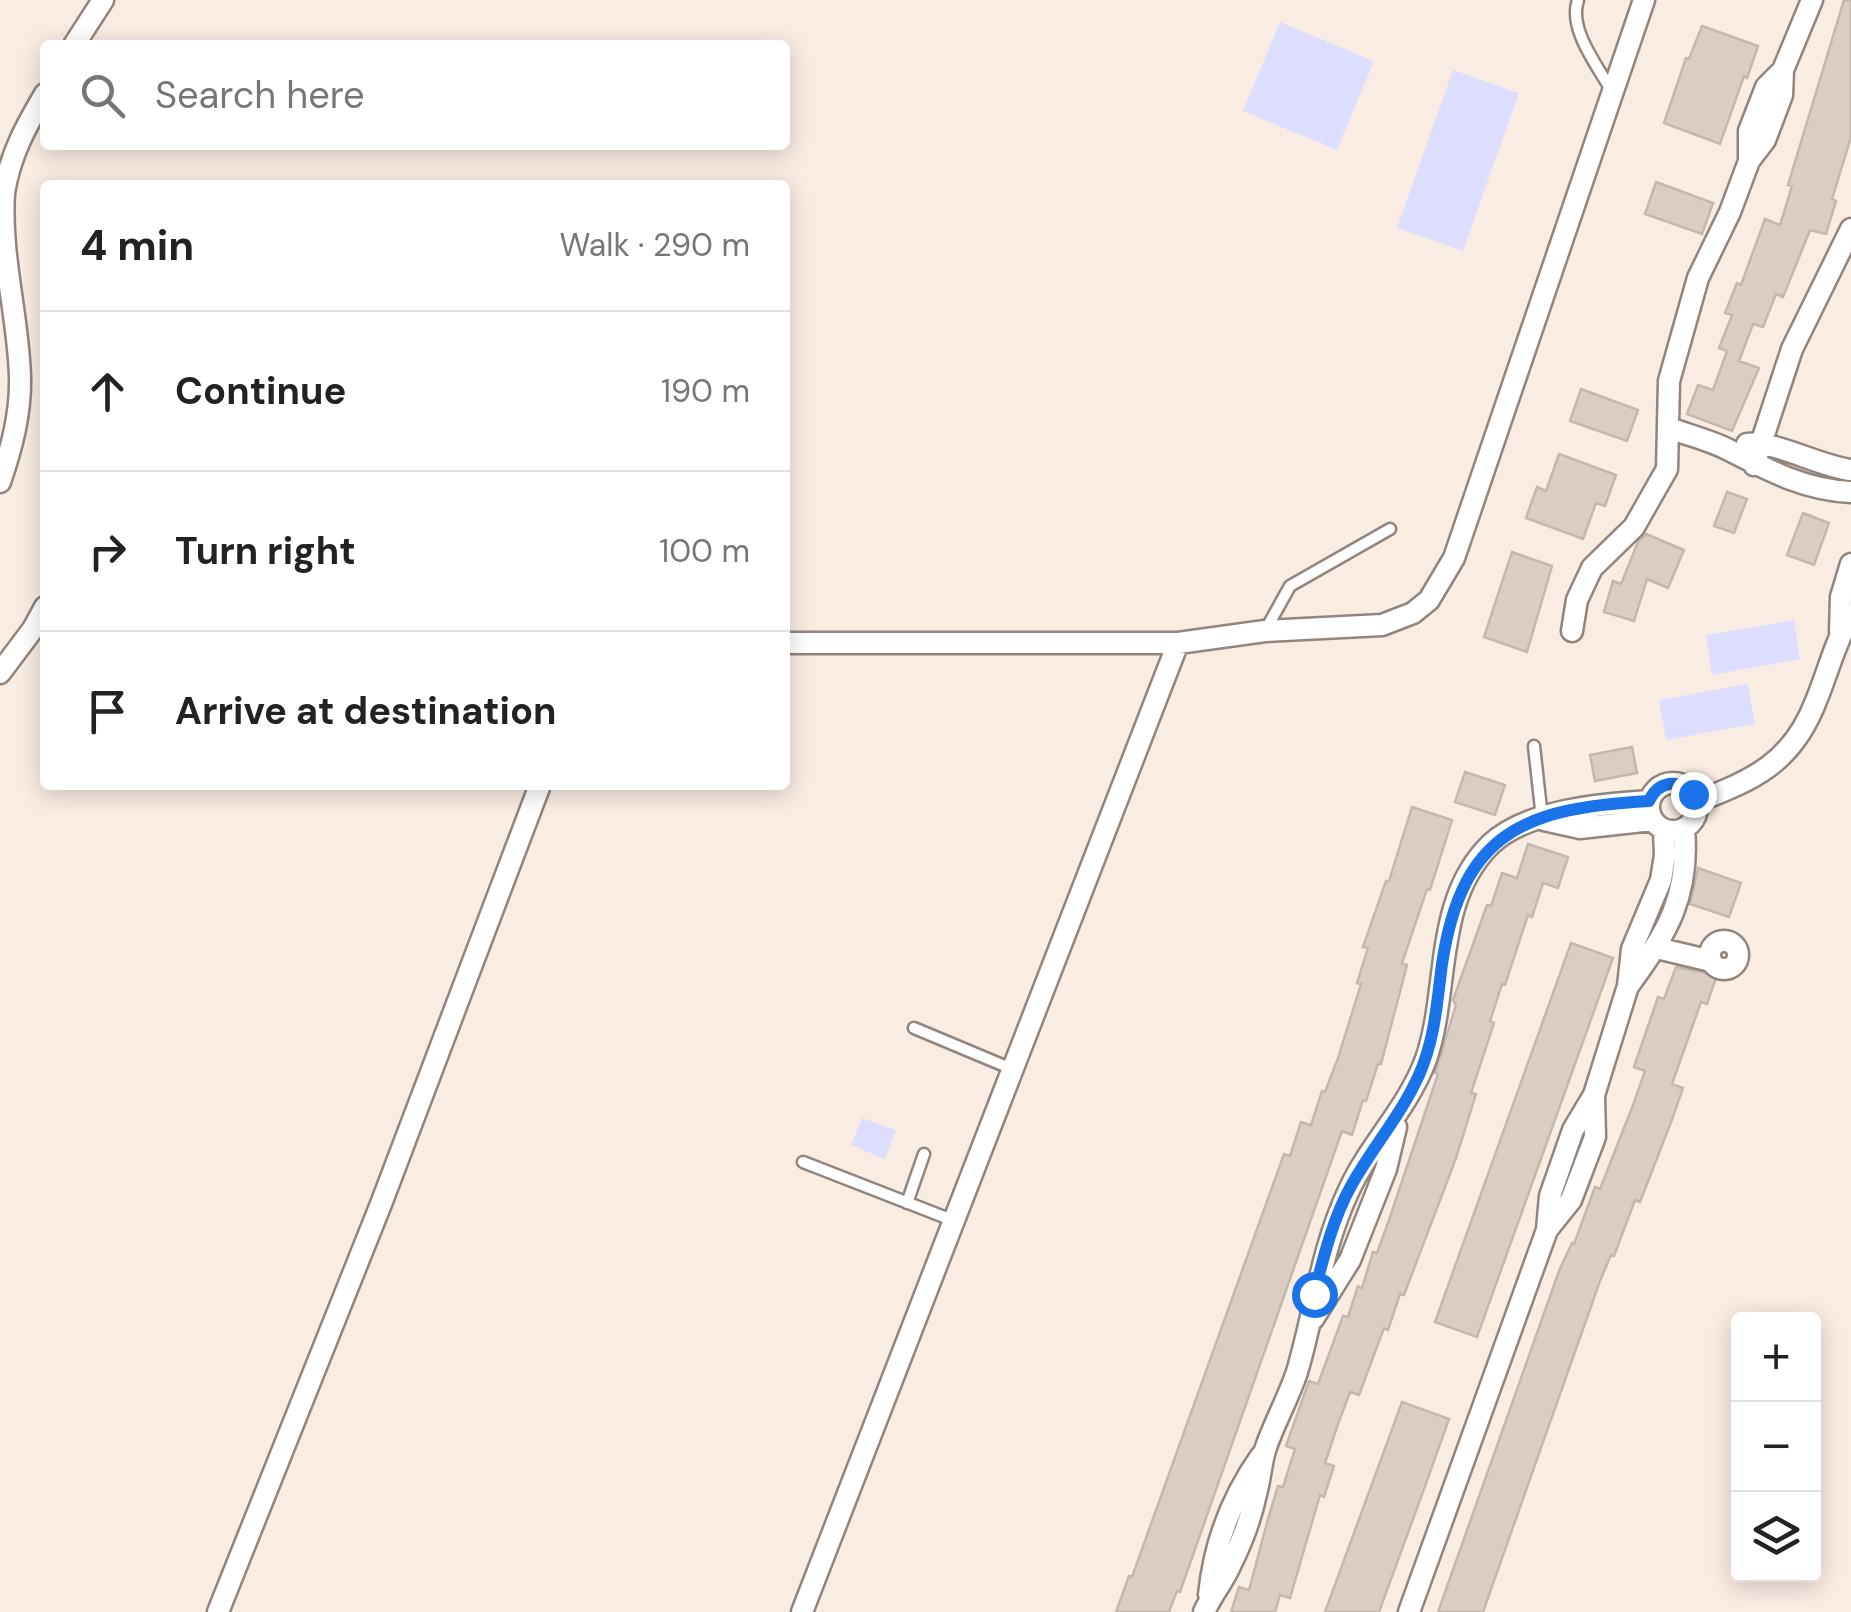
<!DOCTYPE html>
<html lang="en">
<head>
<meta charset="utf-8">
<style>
  :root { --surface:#fff; --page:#f2f2f2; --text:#222; --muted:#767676; --line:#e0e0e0 }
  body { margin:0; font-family:"DM Sans",sans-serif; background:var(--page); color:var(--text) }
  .controls { position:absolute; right:30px; bottom:30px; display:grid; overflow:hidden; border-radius:10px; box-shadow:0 5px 25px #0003 }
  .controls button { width:90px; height:90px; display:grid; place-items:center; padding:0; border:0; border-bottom:2px solid var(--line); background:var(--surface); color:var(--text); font:50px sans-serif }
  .stop { position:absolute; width:30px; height:30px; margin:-22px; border:8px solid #1a73e8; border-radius:50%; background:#fff }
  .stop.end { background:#1a73e8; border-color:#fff; box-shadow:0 2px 10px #0008 }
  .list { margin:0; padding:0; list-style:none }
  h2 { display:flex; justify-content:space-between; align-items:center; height:130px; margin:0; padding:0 40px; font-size:42px }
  h2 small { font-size:32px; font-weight:400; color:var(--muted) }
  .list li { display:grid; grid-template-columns:65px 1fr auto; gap:30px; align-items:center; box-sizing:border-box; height:160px; padding:0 40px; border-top:2px solid var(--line) }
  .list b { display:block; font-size:38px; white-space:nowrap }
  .list em { font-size:32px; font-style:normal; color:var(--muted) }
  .icon { flex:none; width:55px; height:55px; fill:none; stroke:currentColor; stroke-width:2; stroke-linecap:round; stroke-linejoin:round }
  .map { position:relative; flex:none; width:1851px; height:1612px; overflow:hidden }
  .search { position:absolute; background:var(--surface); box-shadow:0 5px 25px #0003; left:40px; top:40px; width:750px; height:110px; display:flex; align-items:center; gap:25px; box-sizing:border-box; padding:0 35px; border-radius:10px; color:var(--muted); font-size:38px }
  .panel { position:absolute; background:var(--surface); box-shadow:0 5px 25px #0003; left:40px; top:180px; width:750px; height:610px; border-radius:10px }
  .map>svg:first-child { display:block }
  .green { fill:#dddefe }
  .building { fill:#dacdc4; stroke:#c3b7ae; stroke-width:2.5 }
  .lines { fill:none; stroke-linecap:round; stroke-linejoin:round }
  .lane-casing { stroke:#91857d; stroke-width:15 }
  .street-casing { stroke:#91857d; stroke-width:25 }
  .lane { stroke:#fff; stroke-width:10 }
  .street { stroke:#fff; stroke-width:20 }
  .route { stroke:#1a73e8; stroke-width:12 }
</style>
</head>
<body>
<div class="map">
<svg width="1851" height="1612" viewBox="0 0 1851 1612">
  <rect width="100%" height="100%" fill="#f9ece3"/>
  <path class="green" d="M 1280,22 L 1374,61 L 1337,150 L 1243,111 Z
    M 1453,70 L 1519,93 L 1463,251 L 1397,228 Z
    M 1794,620 L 1800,659 L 1712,675 L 1706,635 Z
    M 1748,684 L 1755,724 L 1666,740 L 1659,700 Z
    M 862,1118 L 896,1130 L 885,1159 L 851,1145 Z"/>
  <path class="building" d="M 1844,0 L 1851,0 L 1851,137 L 1832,199 L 1836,201 L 1826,234 L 1810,230 L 1783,297 L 1776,294 L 1763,327 L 1753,324 L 1739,361 L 1759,368 L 1732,431 L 1687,414 L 1698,385 L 1713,390 L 1727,351 L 1719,348 L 1732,315 L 1725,313 L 1737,283 L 1741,285 L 1765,219 L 1780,225 L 1792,186 L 1788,185 Z
    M 1702,26 L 1758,46 L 1747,78 L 1744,76 L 1720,144 L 1664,123 L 1686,58 L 1689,59 Z
    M 1656,182 L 1713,203 L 1702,234 L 1645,214 Z
    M 1581,389 L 1638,410 L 1627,441 L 1570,421 Z
    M 1559,454 L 1616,475 L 1605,506 L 1596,503 L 1583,539 L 1526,518 L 1537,487 L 1546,491 Z
    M 1727,492 L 1747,499 L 1734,533 L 1714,526 Z
    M 1803,513 L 1829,523 L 1814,565 L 1787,555 Z
    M 1646,534 L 1684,550 L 1668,588 L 1647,579 L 1634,621 L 1604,612 L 1613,581 L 1621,584 L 1638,542 Z
    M 1512,552 L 1552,566 L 1527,652 L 1484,637 Z
    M 1632,747 L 1637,773 L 1595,781 L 1590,755 Z
    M 1465,772 L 1505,785 L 1495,815 L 1455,802 Z
    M 1412,807 L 1452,820 L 1430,890 L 1427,889 L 1402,963 L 1407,965 L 1381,1064 L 1378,1064 L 1366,1101 L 1363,1100 L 1352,1135 L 1342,1131 L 1180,1592 L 1177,1591 L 1169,1612 L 1116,1612 L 1129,1576 L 1132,1577 L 1284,1154 L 1290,1156 L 1301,1122 L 1311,1125 L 1322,1091 L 1325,1092 L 1338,1058 L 1361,984 L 1357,983 L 1368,948 L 1363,947 L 1386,881 L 1389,881 Z
    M 1528,844 L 1568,857 L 1558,888 L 1543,883 L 1532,917 L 1528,915 L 1505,985 L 1502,984 L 1490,1021 L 1494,1023 L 1471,1093 L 1476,1094 L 1456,1158 L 1404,1295 L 1400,1294 L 1388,1330 L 1384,1328 L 1359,1395 L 1350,1392 L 1338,1424 L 1325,1463 L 1334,1466 L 1324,1497 L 1320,1495 L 1290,1598 L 1280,1595 L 1275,1612 L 1231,1612 L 1239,1587 L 1249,1590 L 1268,1519 L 1278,1486 L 1283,1487 L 1295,1449 L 1286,1446 L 1309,1381 L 1318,1384 L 1343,1316 L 1348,1317 L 1358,1286 L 1362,1288 L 1373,1252 L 1377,1253 L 1389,1220 L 1438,1074 L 1435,1073 L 1456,1005 L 1453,1000 L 1487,905 L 1491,906 L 1502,873 L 1517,878 Z
    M 1698,868 L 1741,883 L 1729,917 L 1690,904 Z
    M 1571,943 L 1613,958 L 1477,1337 L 1435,1322 Z
    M 1676,967 L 1717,975 L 1707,1004 L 1701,1002 L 1672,1084 L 1683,1088 L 1673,1117 L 1640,1202 L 1635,1200 L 1614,1256 L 1611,1255 L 1600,1281 L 1483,1612 L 1438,1612 L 1559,1271 L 1572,1243 L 1574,1244 L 1595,1187 L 1600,1189 L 1633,1105 L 1645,1071 L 1634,1067 L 1658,997 L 1664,999 Z
    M 1402,1402 L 1449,1419 L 1424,1489 L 1379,1612 L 1325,1612 Z"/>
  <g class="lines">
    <defs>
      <path id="lane" d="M 1578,0 C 1568,29 1597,65 1611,90
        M 1265,631 L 1290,586 L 1390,529
        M 1534,746 L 1542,818
        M 914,1028 L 1012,1069
        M 803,1162 L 952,1220
        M 907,1203 L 924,1154"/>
      <path id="street" d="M 74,45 L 103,0
        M 1749,161 L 1749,131 L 1766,87 L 1783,70 L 1812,0
        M 1669,428 C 1688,435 1709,440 1727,449 C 1768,470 1804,490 1851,492
        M 1747,444 C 1774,440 1818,466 1851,470
        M 1754,465 L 1792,349 L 1851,229
        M 0,482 C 12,447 21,413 20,376 C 18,314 0,256 4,193 C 10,155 26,126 45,94
        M 1572,631 L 1577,600 L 1592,568 L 1634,527 L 1667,469 L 1669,381 L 1698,278 L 1730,212 L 1749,161 L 1765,140 L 1782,95 L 1783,70
        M 1840,631 L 1841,597 L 1851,564
        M 785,643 L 1178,643 L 1265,631 L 1382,625 L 1413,613 L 1429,600 L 1454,558 L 1644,0
        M 0,673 L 33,629 L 45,607
        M1649 807a24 24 0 1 1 48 0a24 24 0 1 1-48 0Z
        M 1696,802 C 1755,779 1792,763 1816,701 C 1828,672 1835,642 1851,615
        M 1544,820 L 1580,828 L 1652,820
        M1710 955a14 14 0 1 1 28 0a14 14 0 1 1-28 0Z
        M 1657,948 L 1711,961
        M 1629,985 C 1667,934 1690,895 1684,829
        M 1547,1230 L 1571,1200 L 1595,1137 L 1594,1097
        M 1313,1319 L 1350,1260 L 1386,1169 L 1396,1127
        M 1209,1595 C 1214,1545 1232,1497 1261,1456
        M 218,1612 L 381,1204 L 540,785
        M 802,1612 L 1178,643
        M 1204,1612 C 1211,1596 1223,1582 1230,1566 C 1241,1544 1251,1518 1256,1494 C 1260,1480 1261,1464 1265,1450 C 1274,1423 1288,1399 1297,1372 C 1315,1311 1321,1249 1349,1190 C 1370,1144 1408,1108 1426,1059 C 1450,990 1433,900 1491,844 C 1527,810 1602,804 1649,801
        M 1409,1612 L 1547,1230 L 1550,1196 L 1573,1130 L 1594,1095 L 1628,986 L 1632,949 L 1661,880 L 1665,855 L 1664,830"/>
    </defs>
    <use href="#lane" class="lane-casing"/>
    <use href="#street" class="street-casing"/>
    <use href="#lane" class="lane"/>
    <use href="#street" class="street"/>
  </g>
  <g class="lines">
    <path class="route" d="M 1314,1294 C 1323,1259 1333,1218 1351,1186 C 1372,1148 1401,1115 1419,1075 C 1435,1039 1437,1002 1442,964 C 1462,831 1526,808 1649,801 C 1658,781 1679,778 1693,794"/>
  </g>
</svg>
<div class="controls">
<button>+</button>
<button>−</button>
<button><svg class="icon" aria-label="layers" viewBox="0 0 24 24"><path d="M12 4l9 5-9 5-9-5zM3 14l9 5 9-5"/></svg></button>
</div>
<div class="stop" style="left:1314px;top:1294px"></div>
<div class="stop end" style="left:1693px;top:794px"></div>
<div class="search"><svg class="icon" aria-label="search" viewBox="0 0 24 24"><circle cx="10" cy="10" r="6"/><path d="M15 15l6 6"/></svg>Search here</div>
<section class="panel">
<h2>4 min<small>Walk · 290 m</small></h2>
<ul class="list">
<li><svg class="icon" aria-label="ahead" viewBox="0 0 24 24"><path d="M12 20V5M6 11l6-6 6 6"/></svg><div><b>Continue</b></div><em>190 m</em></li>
<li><svg class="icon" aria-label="right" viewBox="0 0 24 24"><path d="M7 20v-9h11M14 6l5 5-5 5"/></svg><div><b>Turn right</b></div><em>100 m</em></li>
<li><svg class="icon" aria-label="arrive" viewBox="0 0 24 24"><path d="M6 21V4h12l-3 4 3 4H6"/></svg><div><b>Arrive at destination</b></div></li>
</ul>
</section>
</div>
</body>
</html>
